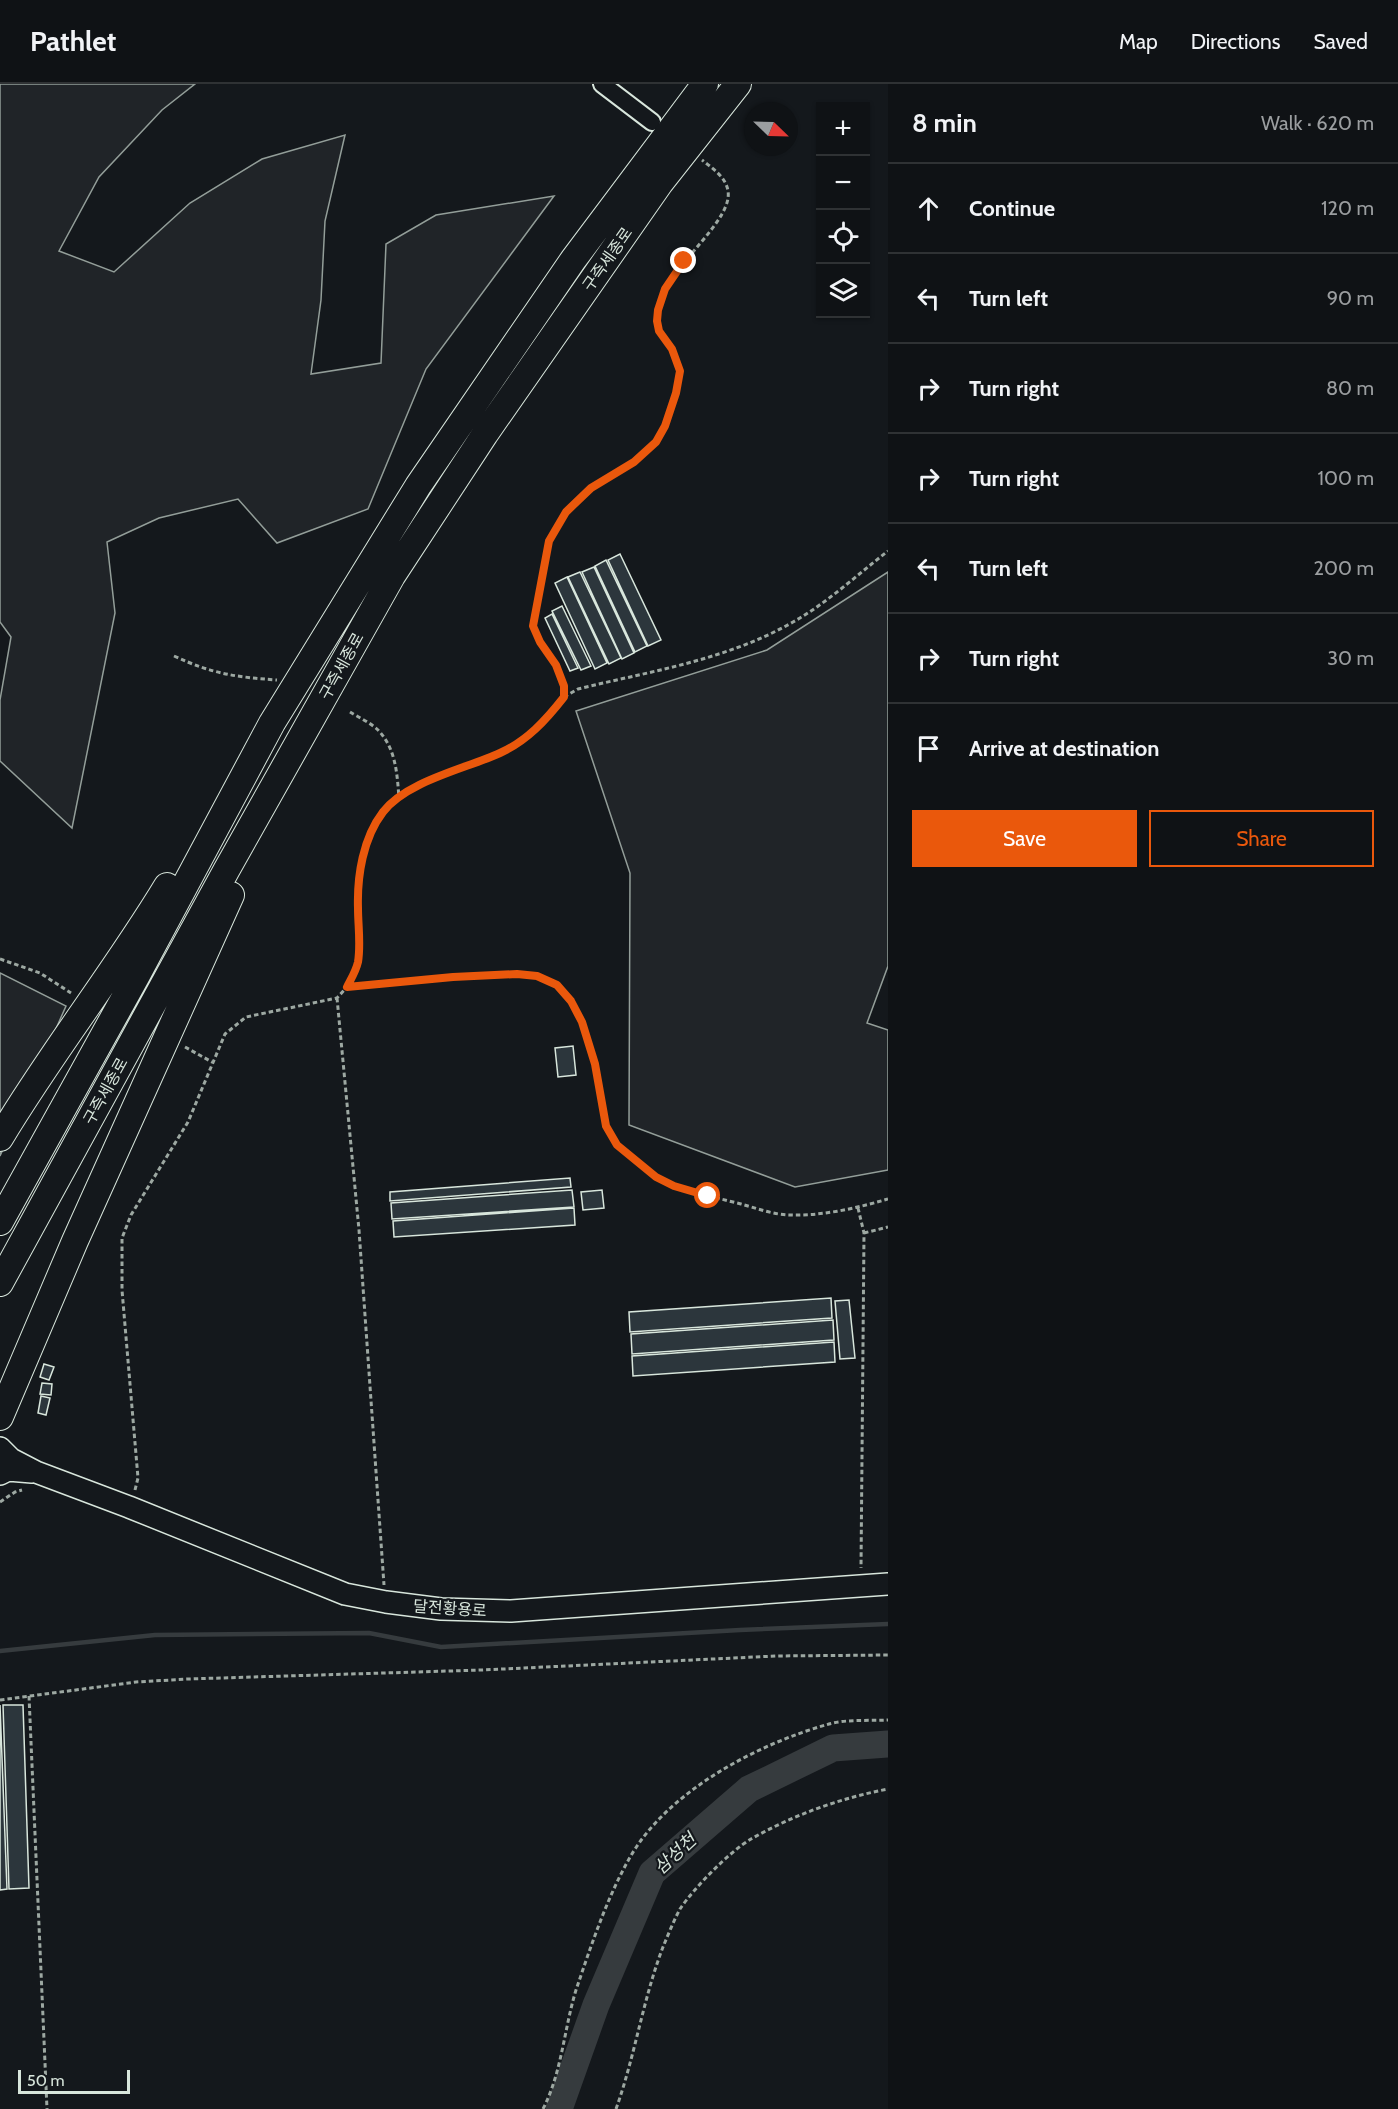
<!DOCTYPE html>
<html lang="en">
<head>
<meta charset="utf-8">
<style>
  :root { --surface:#0f1215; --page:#181b1e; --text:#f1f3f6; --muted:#9b9ea0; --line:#2f3234; --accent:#ea580c }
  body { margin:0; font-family:Cabin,"Noto Sans KR",sans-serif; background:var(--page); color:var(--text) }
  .controls { position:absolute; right:18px; top:18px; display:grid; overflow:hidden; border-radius:0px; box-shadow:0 2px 4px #0004 }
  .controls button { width:54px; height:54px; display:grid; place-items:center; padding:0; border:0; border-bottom:2px solid var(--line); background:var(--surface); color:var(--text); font:30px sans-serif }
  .compass { position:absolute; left:744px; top:18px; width:54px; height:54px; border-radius:50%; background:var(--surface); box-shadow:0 2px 4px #0004; rotate:113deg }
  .scale { position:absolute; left:18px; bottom:15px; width:112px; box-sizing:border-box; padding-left:6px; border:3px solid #d8e6dc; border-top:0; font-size:16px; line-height:21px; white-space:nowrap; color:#d8e6dc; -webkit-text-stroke:4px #14181c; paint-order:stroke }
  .stop { position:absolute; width:18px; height:18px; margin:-14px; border:4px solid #ea580c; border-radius:50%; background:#fff }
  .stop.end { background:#ea580c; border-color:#fff; box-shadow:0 2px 6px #0008 }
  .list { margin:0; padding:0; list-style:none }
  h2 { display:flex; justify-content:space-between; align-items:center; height:78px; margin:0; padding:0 24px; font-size:26px }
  h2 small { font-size:20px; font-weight:400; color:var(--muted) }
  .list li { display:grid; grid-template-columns:39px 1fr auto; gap:18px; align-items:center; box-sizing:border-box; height:90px; padding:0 24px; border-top:2px solid var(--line) }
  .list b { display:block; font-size:22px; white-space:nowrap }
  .list em { font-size:20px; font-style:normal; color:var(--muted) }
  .actions { display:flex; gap:12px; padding:18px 24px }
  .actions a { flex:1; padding:14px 0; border:2px solid var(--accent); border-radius:0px; text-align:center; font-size:21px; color:var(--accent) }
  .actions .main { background:var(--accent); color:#fff }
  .icon { flex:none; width:33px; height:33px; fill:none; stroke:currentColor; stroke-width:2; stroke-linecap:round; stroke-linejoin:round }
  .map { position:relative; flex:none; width:888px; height:2025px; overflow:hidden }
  header { display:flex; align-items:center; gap:36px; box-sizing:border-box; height:84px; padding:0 30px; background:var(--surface); border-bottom:2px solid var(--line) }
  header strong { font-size:28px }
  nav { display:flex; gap:33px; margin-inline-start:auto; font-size:21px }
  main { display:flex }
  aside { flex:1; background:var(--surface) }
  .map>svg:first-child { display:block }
  .green { fill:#202428; stroke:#939e99; stroke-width:1.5 }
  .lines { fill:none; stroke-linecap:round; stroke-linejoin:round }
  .stream { stroke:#363b3e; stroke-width:4.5 }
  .river { stroke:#363b3e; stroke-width:27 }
  .building { fill:#2c363c; stroke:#d8e6dc; stroke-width:1.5 }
  .minor-casing { stroke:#d8e6dc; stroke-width:20 }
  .major-casing { stroke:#d8e6dc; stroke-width:24 }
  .highway-casing { stroke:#d8e6dc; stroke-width:28 }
  .path { stroke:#9da8a2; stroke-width:3; stroke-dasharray:4.5 3; stroke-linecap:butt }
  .minor { stroke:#14181c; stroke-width:16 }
  .major { stroke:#14181c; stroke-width:21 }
  .highway { stroke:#14181c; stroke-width:26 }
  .route { stroke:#ea580c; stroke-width:8 }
  .labels { text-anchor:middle; stroke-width:4.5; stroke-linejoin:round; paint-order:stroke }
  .street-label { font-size:16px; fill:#d8e6dc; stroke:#14181c }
  .water-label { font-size:18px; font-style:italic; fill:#d8e6dc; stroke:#14181c }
</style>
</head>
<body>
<header>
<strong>Pathlet</strong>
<nav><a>Map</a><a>Directions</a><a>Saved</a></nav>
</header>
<main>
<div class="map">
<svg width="888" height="2025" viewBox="0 0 888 2025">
  <rect width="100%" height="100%" fill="#14181c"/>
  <path class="green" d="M 0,0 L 195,0 L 162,26 L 99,93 L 59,167 L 114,188 L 190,119 L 262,75 L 345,51 L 325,137 L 321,216 L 311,290 L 381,279 L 386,160 L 436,131 L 554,112 L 426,285 L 368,425 L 277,459 L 238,415 L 159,434 L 107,458 L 115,529 L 72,744 L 0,677 L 0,616 L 11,553 L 0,538 Z
    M 888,488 L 888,882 L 867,939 L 888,946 L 888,1086 L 795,1103 L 629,1041 L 630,789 L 576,627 L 767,566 Z
    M 0,889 L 66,922 L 0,1072 Z"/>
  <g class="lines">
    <path class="stream" d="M 0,1567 L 155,1551 L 369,1549 L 441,1563 L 740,1546 L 888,1540"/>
    <path class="river" d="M 559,2025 L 596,1921 L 652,1789 L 749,1705 L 833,1664 L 888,1660"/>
  </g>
  <path class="building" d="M 620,470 L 661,556 L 648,562 L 608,476 Z
    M 606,476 L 647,562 L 635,568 L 595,482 Z
    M 594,483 L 634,569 L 622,575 L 582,488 Z
    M 580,488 L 621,574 L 609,580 L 568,493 Z
    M 567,493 L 607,579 L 595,585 L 555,499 Z
    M 562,522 L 591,582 L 581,586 L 552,527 Z
    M 552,530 L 578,584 L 570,587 L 545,534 Z
    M 573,962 L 576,991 L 558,993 L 555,964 Z
    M 570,1094 L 571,1103 L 390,1117 L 390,1108 Z
    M 572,1106 L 574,1123 L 392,1135 L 391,1119 Z
    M 602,1106 L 604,1124 L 583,1126 L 581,1108 Z
    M 574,1124 L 575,1141 L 394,1153 L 393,1137 Z
    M 831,1214 L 832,1234 L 630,1248 L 629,1228 Z
    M 849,1216 L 855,1274 L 840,1275 L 835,1217 Z
    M 833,1236 L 834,1256 L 632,1270 L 631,1250 Z
    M 834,1258 L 835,1278 L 633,1292 L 632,1272 Z
    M 44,1280 L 54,1283 L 49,1296 L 40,1293 Z
    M 42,1299 L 52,1300 L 51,1311 L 40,1310 Z
    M 41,1312 L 50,1314 L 46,1331 L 38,1329 Z
    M 0,1621 L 7,1805 L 0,1806 Z
    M 3,1621 L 23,1621 L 29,1804 L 9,1805 Z"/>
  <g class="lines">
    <defs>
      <path id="minor" d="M 602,0 L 652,38"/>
      <path id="major" d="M 0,1364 L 11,1375 L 36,1388 L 129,1423 L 345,1510 L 386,1518 L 441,1525 L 511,1527 L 888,1500
        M 0,1390 L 8,1386 L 32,1388"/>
      <path id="highway" d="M 0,1054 C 52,967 115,888 167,802
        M 0,1138 L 136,893 L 272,639 L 418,402 L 573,176 L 705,0
        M 0,1199 L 227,785 L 392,492 L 485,350 L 660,99 L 738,0
        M 0,1333 L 75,1157 L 231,811"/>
    </defs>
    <use href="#minor" class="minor-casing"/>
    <use href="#major" class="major-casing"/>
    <use href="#highway" class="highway-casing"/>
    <path class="path" d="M 174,572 C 213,590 235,593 277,596
      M 564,613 L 578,605 C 651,587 727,576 793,538 C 827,519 857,491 888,467
      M 350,628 C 358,633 371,639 378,646 C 396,665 397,689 399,714
      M 0,875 L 40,889 L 71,909
      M 347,903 C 351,895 356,887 358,878 C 361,860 358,842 357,824 C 357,792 363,754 383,728 C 409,695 464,686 500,669 C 527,657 546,635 564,613 C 564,581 538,569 534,543 C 531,528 541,504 544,490 C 546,479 546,468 549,458 C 550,453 555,447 558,442 C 566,428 577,416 591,405 C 612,388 639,380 657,357 C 667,344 683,301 679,284 C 669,247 648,254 664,209 C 675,179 733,135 728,107 C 726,93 712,84 702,76
      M 337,914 L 359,1146 L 384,1501
      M 185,963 L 212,978
      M 858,1124 L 864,1149 L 861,1484
      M 864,1149 L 888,1143
      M 135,1406 L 138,1394 L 122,1206 L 122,1154 L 131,1131 L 188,1038 L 225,950 L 246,933 L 337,914 L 347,903 C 388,899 529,878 558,901 C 578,918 591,958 595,983 C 599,1002 599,1023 605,1041 C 609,1052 618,1062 627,1070 C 660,1103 698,1109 741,1120 C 756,1124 774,1131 790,1131 C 823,1132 857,1124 888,1115
      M 0,1418 L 15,1408 L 22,1406
      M 29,1612 L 47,2025
      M 0,1616 L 136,1598 L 188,1595 L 482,1586 L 776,1572 L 888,1571
      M 543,2025 C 562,1988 564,1945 576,1906 C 591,1862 606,1816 629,1775 C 666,1708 757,1660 829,1640 C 847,1635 869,1637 888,1636
      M 616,2025 C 635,1972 643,1915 663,1863 C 668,1851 674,1836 680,1825 C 694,1804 729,1768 751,1755 C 793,1731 841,1714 888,1705"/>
    <use href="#minor" class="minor"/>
    <use href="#major" class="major"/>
    <use href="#highway" class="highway"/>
  </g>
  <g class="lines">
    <path class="route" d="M 684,177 L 665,205 L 658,226 L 657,237 L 659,247 L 672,265 L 680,287 L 676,309 L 665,342 L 656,358 L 634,378 L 591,404 L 566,428 L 549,457 L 533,542 L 540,558 L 556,581 L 564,602 L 564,613 C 546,636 527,657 500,669 C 465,685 407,697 383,728 C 363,754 357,792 358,824 C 358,842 361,860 358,878 C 356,887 351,895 347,903 L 453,893 L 517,890 L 537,892 L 557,901 L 571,917 L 582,938 L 595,980 L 606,1042 L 617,1061 L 656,1093 L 674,1102 L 708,1112"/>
  </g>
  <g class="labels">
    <g class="street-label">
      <text transform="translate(607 175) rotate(-55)" y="6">구즉세종로</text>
      <text transform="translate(341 582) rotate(-61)" y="6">구즉세종로</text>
      <text transform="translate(105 1007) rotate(-61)" y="6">구즉세종로</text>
      <text transform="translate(450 1524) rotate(4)" y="6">달전황용로</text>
    </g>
    <g class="water-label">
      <text transform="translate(675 1770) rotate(-43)" y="6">삼성천</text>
    </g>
  </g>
</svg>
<div class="controls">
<button>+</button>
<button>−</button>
<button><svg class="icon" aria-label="locate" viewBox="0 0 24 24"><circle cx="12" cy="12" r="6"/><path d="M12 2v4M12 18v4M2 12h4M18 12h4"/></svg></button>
<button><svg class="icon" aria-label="layers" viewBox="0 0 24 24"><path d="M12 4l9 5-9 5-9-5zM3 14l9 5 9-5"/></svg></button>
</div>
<svg class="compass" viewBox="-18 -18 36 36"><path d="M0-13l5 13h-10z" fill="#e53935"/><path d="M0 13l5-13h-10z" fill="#9b9ea0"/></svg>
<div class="scale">50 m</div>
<div class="stop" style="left:708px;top:1112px"></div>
<div class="stop end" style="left:684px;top:177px"></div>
</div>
<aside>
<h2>8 min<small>Walk · 620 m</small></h2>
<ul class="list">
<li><svg class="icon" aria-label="ahead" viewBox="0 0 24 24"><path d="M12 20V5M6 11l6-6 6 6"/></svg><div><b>Continue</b></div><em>120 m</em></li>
<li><svg class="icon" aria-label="left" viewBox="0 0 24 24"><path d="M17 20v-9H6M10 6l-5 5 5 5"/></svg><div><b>Turn left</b></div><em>90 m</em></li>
<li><svg class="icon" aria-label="right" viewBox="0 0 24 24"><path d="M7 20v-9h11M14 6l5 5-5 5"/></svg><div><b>Turn right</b></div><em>80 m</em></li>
<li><svg class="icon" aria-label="right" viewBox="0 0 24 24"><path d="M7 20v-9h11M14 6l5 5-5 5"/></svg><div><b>Turn right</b></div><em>100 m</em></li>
<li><svg class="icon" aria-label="left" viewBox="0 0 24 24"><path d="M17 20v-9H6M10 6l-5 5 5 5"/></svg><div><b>Turn left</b></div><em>200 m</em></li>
<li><svg class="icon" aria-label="right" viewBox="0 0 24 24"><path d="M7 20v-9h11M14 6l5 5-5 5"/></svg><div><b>Turn right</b></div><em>30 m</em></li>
<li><svg class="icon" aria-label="arrive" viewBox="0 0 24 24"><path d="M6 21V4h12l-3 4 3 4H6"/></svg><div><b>Arrive at destination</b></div></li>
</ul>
<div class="actions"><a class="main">Save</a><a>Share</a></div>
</aside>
</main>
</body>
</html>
